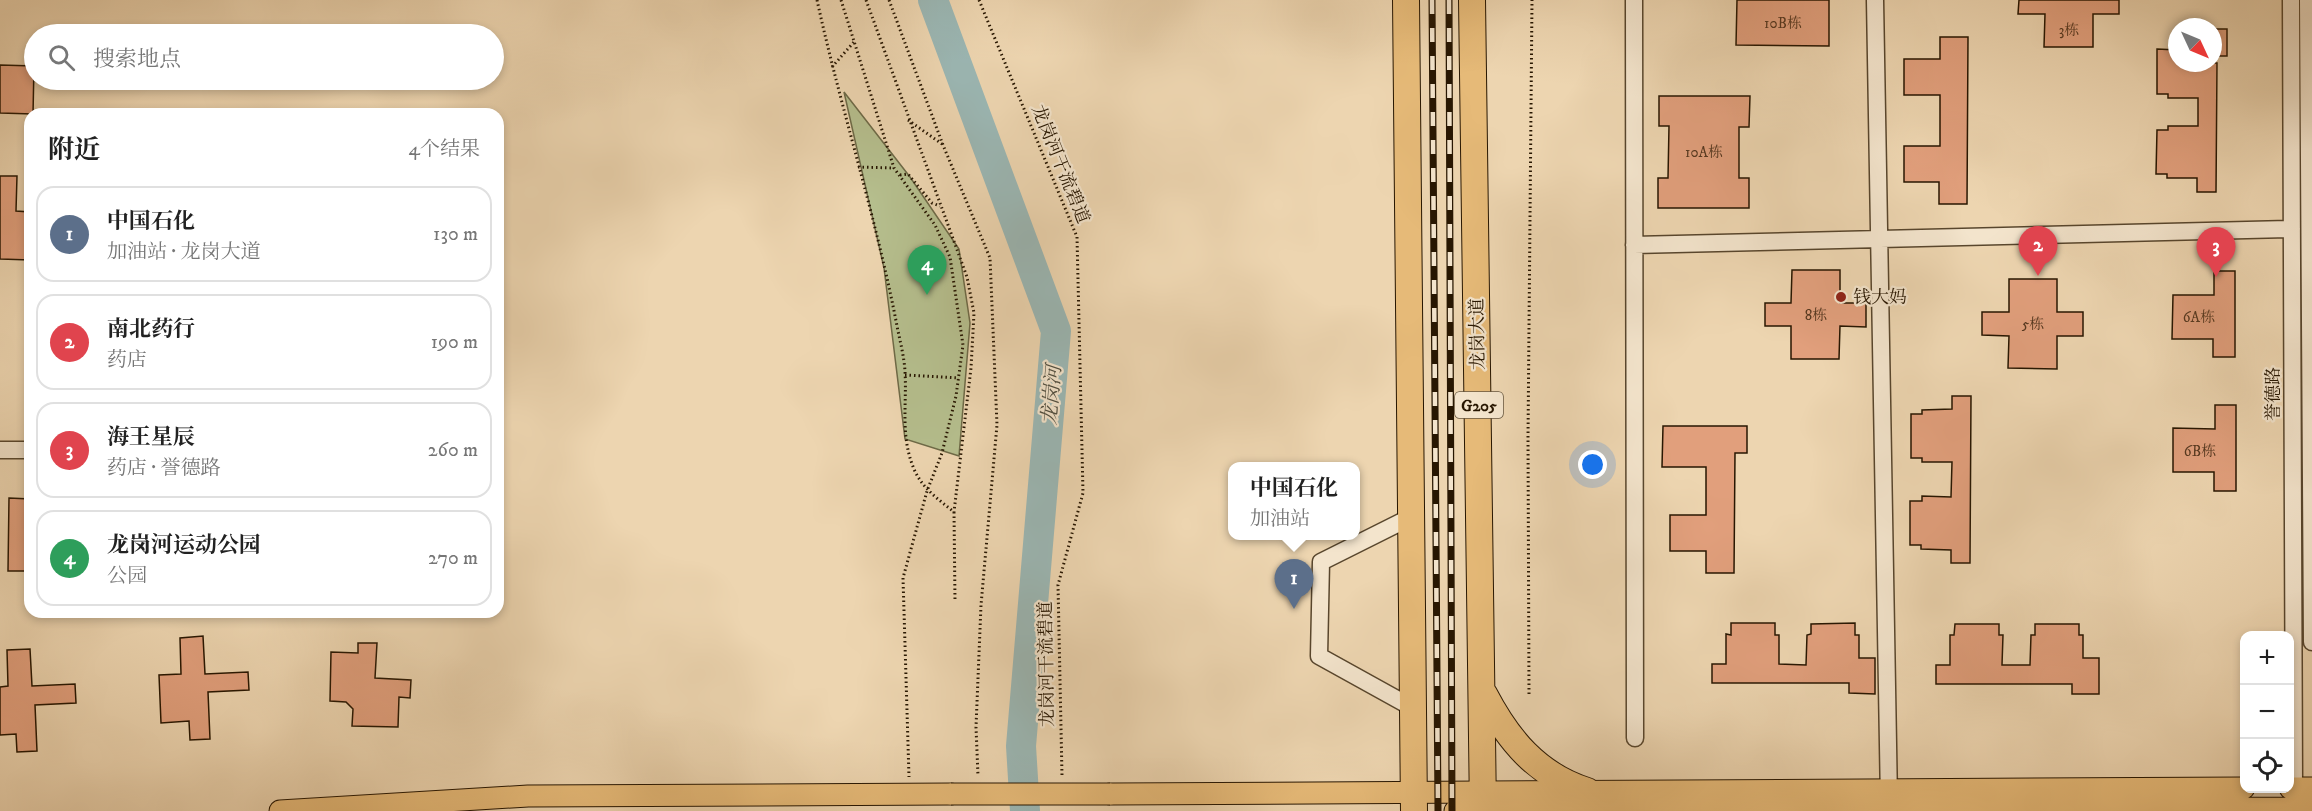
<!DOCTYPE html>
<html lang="zh">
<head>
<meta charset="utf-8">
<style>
  :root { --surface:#fff; --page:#f2f2f2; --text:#222; --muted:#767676; --line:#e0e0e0; --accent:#8f2418 }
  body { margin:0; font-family:"IM FELL DW Pica","Noto Serif SC",serif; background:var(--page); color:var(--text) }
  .controls { position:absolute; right:18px; bottom:18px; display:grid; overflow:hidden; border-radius:12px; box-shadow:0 3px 9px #0003 }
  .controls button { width:54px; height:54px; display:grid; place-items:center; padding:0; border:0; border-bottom:2px solid var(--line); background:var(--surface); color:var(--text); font:30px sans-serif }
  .compass { position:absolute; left:2168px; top:18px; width:54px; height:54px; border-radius:50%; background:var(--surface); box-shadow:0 3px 9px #0003; rotate:134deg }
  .you { position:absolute; left:1593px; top:465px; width:21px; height:21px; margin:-15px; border:4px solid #fff; border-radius:50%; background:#1a73e8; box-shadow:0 0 0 9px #1a73e833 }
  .badge { display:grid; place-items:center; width:39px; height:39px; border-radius:50%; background:var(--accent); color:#fff; font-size:20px; font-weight:700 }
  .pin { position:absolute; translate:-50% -50px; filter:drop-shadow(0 2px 3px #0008) }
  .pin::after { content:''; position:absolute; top:32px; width:21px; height:18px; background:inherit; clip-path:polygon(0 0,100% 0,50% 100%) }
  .popup { position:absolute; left:1228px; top:462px; width:132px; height:78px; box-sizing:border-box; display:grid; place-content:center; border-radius:12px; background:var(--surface); filter:drop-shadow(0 2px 4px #0005); font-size:20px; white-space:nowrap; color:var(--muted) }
  .popup b { font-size:22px; color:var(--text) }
  .popup::after { content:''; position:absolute; left:50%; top:100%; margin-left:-12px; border:12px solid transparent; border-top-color:var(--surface) }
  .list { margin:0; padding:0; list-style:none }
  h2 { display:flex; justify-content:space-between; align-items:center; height:78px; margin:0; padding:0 24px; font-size:26px }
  h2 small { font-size:20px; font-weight:400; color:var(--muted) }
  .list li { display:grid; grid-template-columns:39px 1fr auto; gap:18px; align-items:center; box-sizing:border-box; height:96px; margin:0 12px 12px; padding:0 12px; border:2px solid var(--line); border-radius:18px }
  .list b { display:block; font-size:22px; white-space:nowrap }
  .list p { margin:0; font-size:20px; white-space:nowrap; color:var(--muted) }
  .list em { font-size:20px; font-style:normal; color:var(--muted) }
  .icon { flex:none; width:33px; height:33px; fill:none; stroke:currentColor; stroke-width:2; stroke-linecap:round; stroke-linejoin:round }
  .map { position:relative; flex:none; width:2312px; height:811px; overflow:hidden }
  .search { position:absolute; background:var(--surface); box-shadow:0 3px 9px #0003; left:24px; top:24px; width:480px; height:66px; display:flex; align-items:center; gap:15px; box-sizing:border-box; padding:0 21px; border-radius:33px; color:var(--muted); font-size:22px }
  .panel { position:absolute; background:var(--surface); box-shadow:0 3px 9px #0003; left:24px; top:108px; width:480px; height:510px; border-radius:18px }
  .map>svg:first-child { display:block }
  .green { fill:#b5be8d; stroke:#6e6a47; stroke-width:1.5 }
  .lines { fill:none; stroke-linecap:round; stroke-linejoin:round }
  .river { stroke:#9bb7b4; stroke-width:30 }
  .building { fill:#e19f7c; stroke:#271601; stroke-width:1.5 }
  .minor-casing { stroke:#58462d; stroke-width:19 }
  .major-casing { stroke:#271601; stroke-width:23 }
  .highway-casing { stroke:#271601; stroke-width:28 }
  .path { stroke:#271601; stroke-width:3; stroke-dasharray:1.5 3; stroke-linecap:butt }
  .minor { stroke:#f3e4cc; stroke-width:16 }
  .major { stroke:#e6ba78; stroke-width:21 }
  .highway { stroke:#e6ba78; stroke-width:26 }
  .rail-casing { stroke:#271601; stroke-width:7 }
  .rail { stroke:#f3e4cc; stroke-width:4.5; stroke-dasharray:14; stroke-linecap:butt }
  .major-bridge-casing { stroke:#271601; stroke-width:23; stroke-linecap:butt }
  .major-bridge { stroke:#e6ba78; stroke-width:21 }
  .poi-dot { fill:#8f2418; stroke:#f3e4cc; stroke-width:2 }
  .labels { text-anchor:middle; stroke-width:4.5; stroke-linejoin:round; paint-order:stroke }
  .number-label { font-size:15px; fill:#563820 }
  .shield { fill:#f3e4cc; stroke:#64543e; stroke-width:1.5 }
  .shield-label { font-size:16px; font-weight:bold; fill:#271601 }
  .street-label { font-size:18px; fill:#271601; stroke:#f3e4cc }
  .poi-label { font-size:18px; fill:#271601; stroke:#f3e4cc; text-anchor:start }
  .water-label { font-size:20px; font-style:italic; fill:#504e40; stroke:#f3e4cc }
</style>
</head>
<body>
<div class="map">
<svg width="2312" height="811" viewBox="0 0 2312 811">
  <rect width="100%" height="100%" fill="#edd5b0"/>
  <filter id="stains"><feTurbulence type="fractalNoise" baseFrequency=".00333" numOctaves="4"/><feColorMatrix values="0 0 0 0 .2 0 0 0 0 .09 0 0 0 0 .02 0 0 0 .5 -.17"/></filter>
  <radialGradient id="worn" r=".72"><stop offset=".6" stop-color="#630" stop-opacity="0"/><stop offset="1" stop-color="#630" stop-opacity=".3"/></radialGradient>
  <path class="green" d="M 844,92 L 910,177 L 959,249 L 970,323 L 959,456 L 905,439 L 884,268 Z"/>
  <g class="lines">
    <path class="river" d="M 933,0 L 1056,331 L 1021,746 L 1025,811"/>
  </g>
  <path class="building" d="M 1737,0 L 1829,0 L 1829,46 L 1736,45 Z
    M 2019,0 L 2119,0 L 2119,14 L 2093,14 L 2093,47 L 2044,47 L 2045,14 L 2018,14 Z
    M 2213,29 L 2227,29 L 2227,56 L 2213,56 Z
    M 1940,37 L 1968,37 L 1967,204 L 1939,204 L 1939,182 L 1904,182 L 1904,146 L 1940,146 L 1940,95 L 1904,95 L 1904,59 L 1940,59 Z
    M 2157,49 L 2177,50 L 2177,63 L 2217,63 L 2216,192 L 2197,192 L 2197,178 L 2167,178 L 2167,174 L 2156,174 L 2157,130 L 2168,130 L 2168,126 L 2198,126 L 2198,98 L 2168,98 L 2168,94 L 2157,94 Z
    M 0,65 L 34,66 L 33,114 L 0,113 Z
    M 1659,96 L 1750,96 L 1749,127 L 1739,127 L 1739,178 L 1749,178 L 1749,208 L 1658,208 L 1658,178 L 1668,178 L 1669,126 L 1659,126 Z
    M 0,176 L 17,176 L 16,211 L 30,212 L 30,260 L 0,259 Z
    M 1792,270 L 1840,270 L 1840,303 L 1866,303 L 1866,327 L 1840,326 L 1839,359 L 1791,359 L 1791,326 L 1765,326 L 1765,303 L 1791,303 Z
    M 2214,271 L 2235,271 L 2235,357 L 2213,357 L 2213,339 L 2172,339 L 2173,295 L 2214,295 Z
    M 2009,279 L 2057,279 L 2057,312 L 2083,312 L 2083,336 L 2057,336 L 2057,369 L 2008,368 L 2009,336 L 1982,335 L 1982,312 L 2009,312 Z
    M 1952,396 L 1971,396 L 1970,563 L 1951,563 L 1951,550 L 1921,549 L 1921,545 L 1910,545 L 1910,501 L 1922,501 L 1922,496 L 1951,497 L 1952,462 L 1922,462 L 1922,458 L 1911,458 L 1911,414 L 1922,414 L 1922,410 L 1952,409 Z
    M 2215,405 L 2236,405 L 2236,491 L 2214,491 L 2214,472 L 2173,472 L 2173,428 L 2215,429 Z
    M 1663,426 L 1747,426 L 1747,453 L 1735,453 L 1734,573 L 1706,573 L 1706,551 L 1670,551 L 1670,515 L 1706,515 L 1706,467 L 1662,467 Z
    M 9,498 L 30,499 L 30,571 L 8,571 Z
    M 1731,623 L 1775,623 L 1775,635 L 1779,635 L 1779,664 L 1806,665 L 1807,635 L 1811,634 L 1811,624 L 1855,623 L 1855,635 L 1859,635 L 1859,658 L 1875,658 L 1875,694 L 1849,693 L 1849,683 L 1712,683 L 1712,664 L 1726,664 L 1726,634 L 1731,635 Z
    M 1955,624 L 1999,624 L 1999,635 L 2003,635 L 2002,665 L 2030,665 L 2031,635 L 2035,635 L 2035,624 L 2079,624 L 2079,635 L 2083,635 L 2083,658 L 2099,658 L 2099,694 L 2072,694 L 2072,684 L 1936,684 L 1936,665 L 1950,665 L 1950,635 L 1954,635 Z
    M 203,636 L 205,674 L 248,672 L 249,690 L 208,692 L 210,739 L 190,740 L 189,721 L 161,723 L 159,675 L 181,674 L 180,638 Z
    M 358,643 L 377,643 L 375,678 L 411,680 L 410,698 L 399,697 L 398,727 L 352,726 L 353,709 L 346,702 L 330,701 L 331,652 L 358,653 Z
    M 30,649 L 32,686 L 75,684 L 76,703 L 35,705 L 37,751 L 17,752 L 16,734 L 0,735 L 0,687 L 8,686 L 7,650 Z"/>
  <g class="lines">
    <defs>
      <path id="minor" d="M 1634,0 L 1635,738
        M 1875,0 L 1889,802
        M 2291,0 L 2294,788
        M 2308,0 L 2312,642
        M 1634,245 L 2292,229
        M 0,450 L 30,450
        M 1411,517 L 1321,562 L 1319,656 L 1413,708"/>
      <path id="major" d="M 2290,788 L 2312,788
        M 1110,794 L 2244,788
        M 280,811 L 528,796 L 951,794
        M 1455,811 L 2312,808"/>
      <path id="highway" d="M 1406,0 L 1414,811
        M 1472,0 L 1483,811
        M 1484,694 C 1508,740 1537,775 1587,791
        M 1585,811 L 1586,810"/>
    </defs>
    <use href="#minor" class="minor-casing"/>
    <use href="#major" class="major-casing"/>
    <use href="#highway" class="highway-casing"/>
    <path class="path" d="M 817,0 C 841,110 876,216 897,326 C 900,341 904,356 905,371 C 907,405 900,436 914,469 C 922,488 938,499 954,512 L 955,601
      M 841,0 L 894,168 L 935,225 L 950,257 L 963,345 L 956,396 L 942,453 L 927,491 L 903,578 L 909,777
      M 866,0 L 967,277 L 974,313 L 971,368 L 954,512
      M 889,0 L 943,145 L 990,258 L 997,425 L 981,605 L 976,727 L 978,776
      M 979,0 L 1077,237 L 1083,493 L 1058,585 L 1062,776
      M 832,67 L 854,42
      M 908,120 L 942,144
      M 858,167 L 894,168
      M 900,175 L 908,174 L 932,203 L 940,206
      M 905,375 L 959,378
      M 1529,694 L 1528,437 L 1532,0"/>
    <use href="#minor" class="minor"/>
    <use href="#major" class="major"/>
    <use href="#highway" class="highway"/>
    <defs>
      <path id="rail" d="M 1432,0 L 1438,811
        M 1449,0 L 1452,811"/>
    </defs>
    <use href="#rail" class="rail-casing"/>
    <use href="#rail" class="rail"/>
    <defs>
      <path id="major-bridge" d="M 951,794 L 1110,794"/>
    </defs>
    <use href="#major-bridge" class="major-bridge-casing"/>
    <use href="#major-bridge" class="major-bridge"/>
  </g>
  <circle class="poi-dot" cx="1841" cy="297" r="6"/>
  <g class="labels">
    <g class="number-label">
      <text x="1783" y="28">10B栋</text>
      <text x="2069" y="35">3栋</text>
      <text x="1704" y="157">10A栋</text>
      <text x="1816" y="320">8栋</text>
      <text x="2199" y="322">6A栋</text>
      <text x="2033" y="329">5栋</text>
      <text x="2200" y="456">6B栋</text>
    </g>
    <rect class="shield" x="1455" y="392" width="48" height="26" rx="4.5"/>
    <g class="shield-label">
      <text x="1479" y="411">G205</text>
    </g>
    <g class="street-label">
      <text transform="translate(1061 164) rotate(68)" y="6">龙岗河干流碧道</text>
      <text transform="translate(1477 334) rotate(-91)" y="6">龙岗大道</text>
      <text transform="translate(2273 394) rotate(-90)" y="6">誉德路</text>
      <text transform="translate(1046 664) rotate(-91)" y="6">龙岗河干流碧道</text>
    </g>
    <g class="poi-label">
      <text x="1853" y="303">钱大妈</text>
    </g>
    <g class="water-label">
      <text transform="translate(1051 395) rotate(-85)" y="7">龙岗河</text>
    </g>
  </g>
  <rect width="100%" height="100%" filter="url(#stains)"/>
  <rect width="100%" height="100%" fill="url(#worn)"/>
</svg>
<div class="controls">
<button>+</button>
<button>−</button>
<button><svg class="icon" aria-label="locate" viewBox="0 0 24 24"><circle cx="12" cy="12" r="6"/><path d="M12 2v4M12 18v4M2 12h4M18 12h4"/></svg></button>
</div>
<svg class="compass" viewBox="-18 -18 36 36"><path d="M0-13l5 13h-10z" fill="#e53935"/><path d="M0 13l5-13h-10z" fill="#767676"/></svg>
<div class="you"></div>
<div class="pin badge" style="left:1294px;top:609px;background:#5c6f8a">1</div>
<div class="popup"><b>中国石化</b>加油站</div>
<div class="pin badge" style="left:2038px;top:276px;background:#e0444e">2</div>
<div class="pin badge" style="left:2216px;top:277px;background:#e0444e">3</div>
<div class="pin badge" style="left:927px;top:295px;background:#2e9e5b">4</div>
<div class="search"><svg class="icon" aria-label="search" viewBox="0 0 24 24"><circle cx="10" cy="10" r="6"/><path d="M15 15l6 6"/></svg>搜索地点</div>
<section class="panel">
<h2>附近<small>4个结果</small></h2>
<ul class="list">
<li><span class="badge" style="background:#5c6f8a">1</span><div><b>中国石化</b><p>加油站 · 龙岗大道</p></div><em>130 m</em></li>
<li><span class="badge" style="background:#e0444e">2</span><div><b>南北药行</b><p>药店</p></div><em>190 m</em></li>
<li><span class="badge" style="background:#e0444e">3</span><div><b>海王星辰</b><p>药店 · 誉德路</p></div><em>260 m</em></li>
<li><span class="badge" style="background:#2e9e5b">4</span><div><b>龙岗河运动公园</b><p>公园</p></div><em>270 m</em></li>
</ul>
</section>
</div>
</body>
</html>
